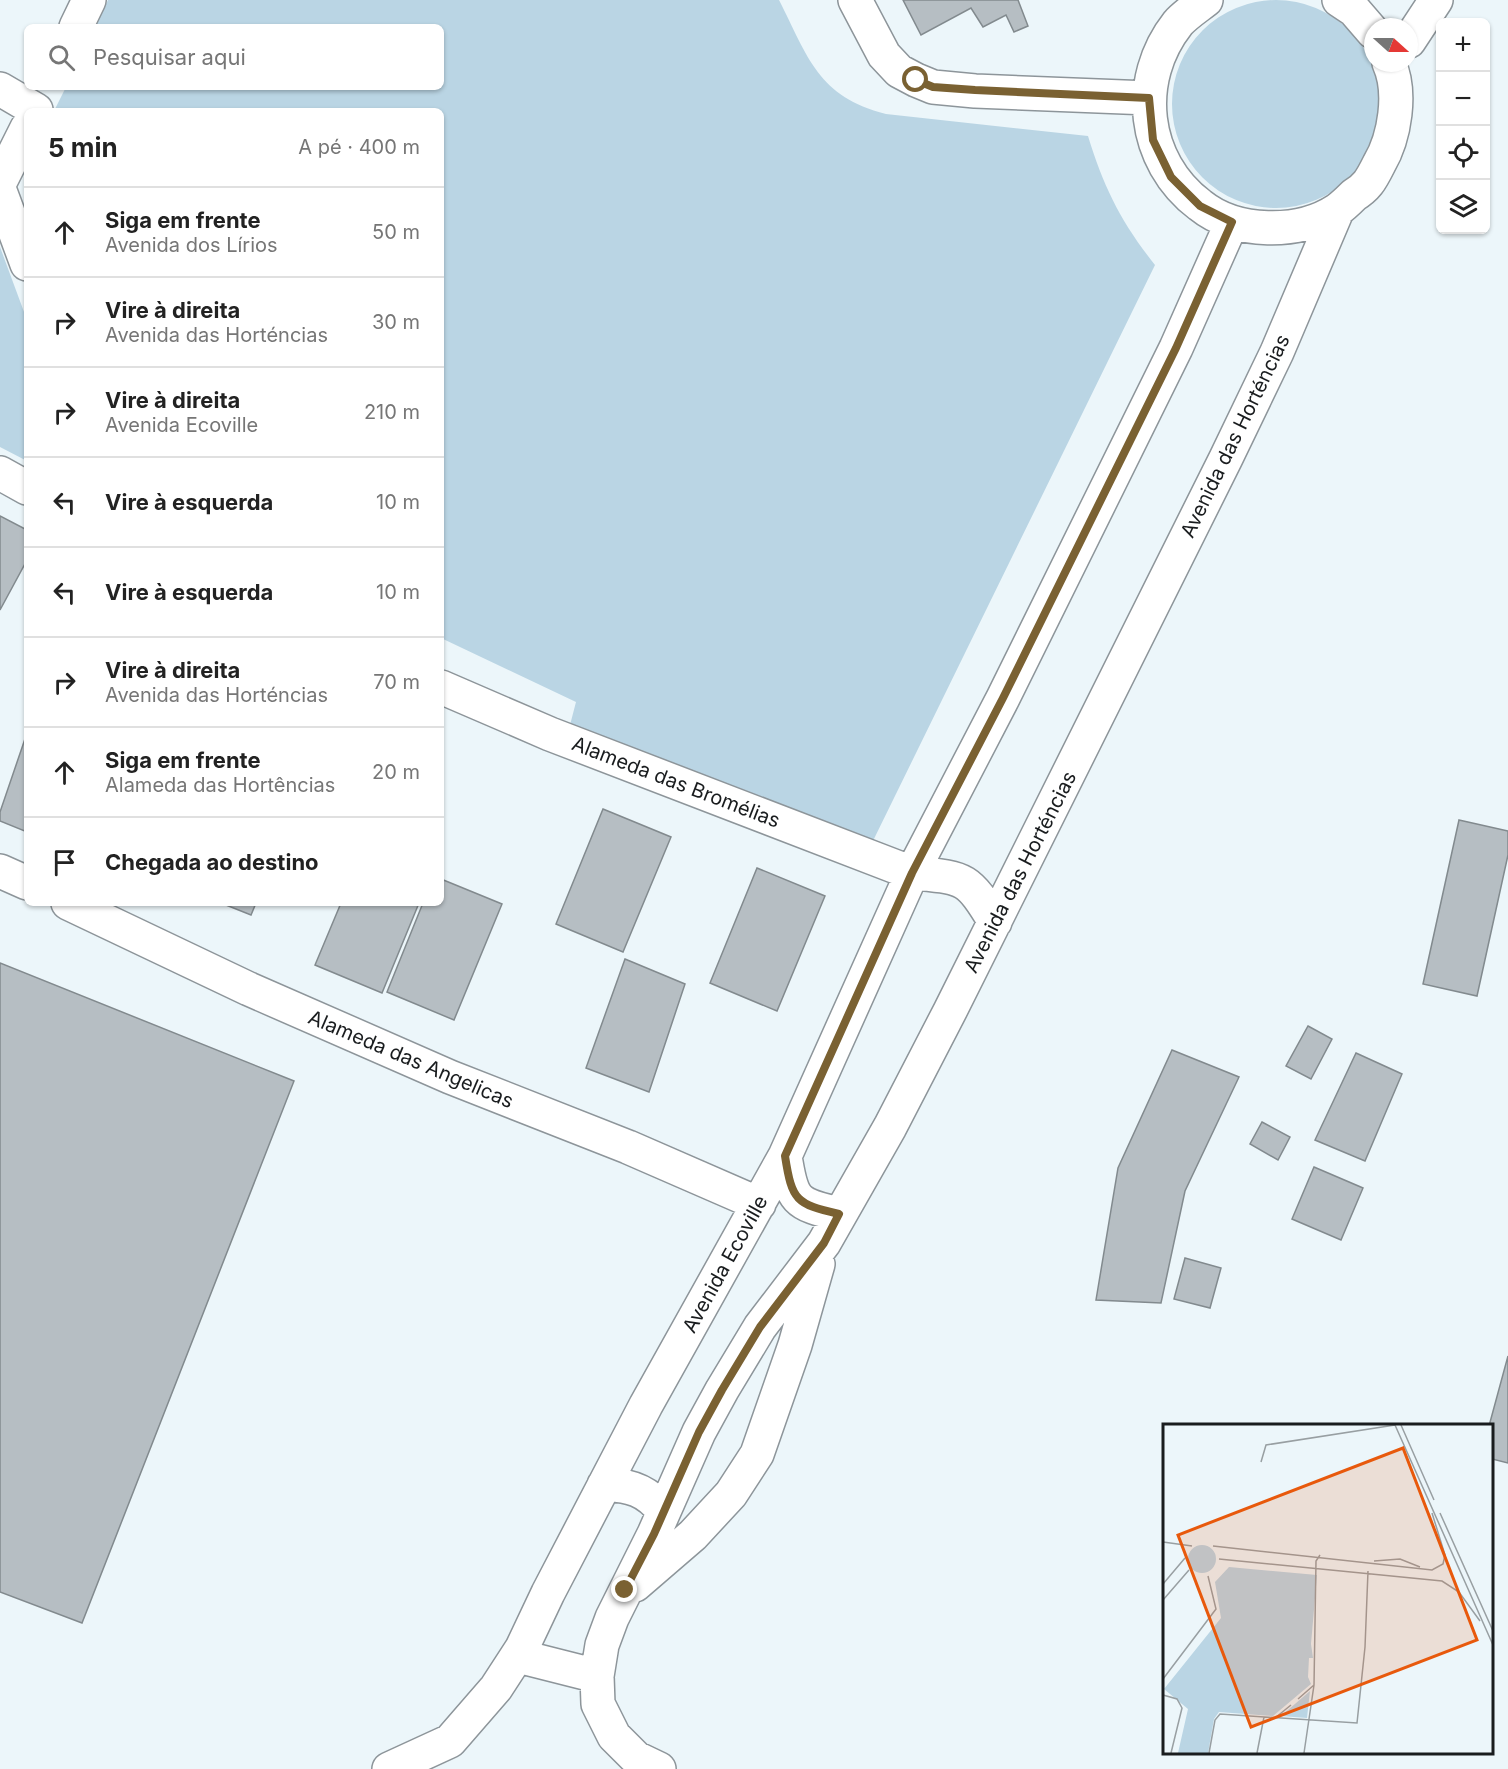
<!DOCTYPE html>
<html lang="pt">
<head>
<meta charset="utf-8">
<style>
  :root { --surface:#fff; --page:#f6f6f6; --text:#222; --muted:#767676; --line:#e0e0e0 }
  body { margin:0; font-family:Inter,sans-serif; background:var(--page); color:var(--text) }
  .controls { position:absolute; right:18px; top:18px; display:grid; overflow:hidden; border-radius:9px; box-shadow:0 2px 4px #0004 }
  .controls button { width:54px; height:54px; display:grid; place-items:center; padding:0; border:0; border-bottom:2px solid var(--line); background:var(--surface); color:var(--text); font:30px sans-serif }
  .compass { position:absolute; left:1364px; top:18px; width:54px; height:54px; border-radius:50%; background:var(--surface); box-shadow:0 2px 4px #0004; rotate:111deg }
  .stop { position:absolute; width:18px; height:18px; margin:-14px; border:4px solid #7a6132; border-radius:50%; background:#fff }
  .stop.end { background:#7a6132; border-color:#fff; box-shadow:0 2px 6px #0008 }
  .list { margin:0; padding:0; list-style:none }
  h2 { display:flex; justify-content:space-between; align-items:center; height:78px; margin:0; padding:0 24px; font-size:26px }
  h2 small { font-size:20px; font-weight:400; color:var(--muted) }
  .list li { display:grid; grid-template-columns:39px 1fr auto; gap:18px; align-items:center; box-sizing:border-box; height:90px; padding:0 24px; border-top:2px solid var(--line) }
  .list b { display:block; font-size:22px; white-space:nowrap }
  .list p { margin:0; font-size:20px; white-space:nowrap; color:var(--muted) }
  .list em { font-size:20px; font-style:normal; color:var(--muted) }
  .icon { flex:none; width:33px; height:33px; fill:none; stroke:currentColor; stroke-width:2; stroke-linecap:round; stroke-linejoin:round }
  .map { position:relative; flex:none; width:1508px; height:1769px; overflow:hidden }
  .search { position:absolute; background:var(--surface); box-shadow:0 2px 4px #0004; left:24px; top:24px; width:420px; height:66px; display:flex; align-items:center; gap:15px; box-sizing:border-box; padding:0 21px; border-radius:9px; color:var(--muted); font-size:22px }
  .panel { position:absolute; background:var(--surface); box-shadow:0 2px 4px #0004; left:24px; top:108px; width:420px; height:798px; border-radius:9px }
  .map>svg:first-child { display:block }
  .green { fill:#bad5e4 }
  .building { fill:#b6bec3; stroke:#828a8e; stroke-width:1.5 }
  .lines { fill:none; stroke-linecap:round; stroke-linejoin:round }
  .minor-casing { stroke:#8d959a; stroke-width:36 }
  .minor { stroke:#fff; stroke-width:33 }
  .route { stroke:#7a6132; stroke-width:8 }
  .labels { text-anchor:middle; stroke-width:5; stroke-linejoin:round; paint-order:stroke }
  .street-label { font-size:20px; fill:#191c1e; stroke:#fff }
  .inset-road { fill:none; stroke:#989fa2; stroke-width:1.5 }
  .view { fill:#e8590c; fill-opacity:0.15; stroke:#e8590c; stroke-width:3 }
  .inset-edge { fill:none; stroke:#191c1e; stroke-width:3 }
</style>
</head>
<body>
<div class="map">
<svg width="1508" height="1769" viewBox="0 0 1508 1769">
  <rect width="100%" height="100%" fill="#ecf6fa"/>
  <path class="green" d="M1172 104a104 104 0 1 1 208 0a104 104 0 1 1-208 0Z
    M 108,0 L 779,0 C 808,57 818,97 886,114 L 1088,136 C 1104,188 1121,222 1155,265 L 870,847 L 570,725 L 576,702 L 441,638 L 441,111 L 54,111 L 66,87 L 441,87 L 441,27 L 95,27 Z
    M 0,247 L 27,320 L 27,461 L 0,447 Z"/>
  <path class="building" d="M 903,0 L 1018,0 L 1028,26 L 1014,32 L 1006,15 L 983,27 L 971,8 L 921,35 Z
    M 0,516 L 27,530 L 27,560 L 0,610 Z
    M 27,733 L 27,832 L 0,821 L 0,812 Z
    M 603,809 L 671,837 L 623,952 L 556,924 Z
    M 1459,820 L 1508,831 L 1508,855 L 1477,996 L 1423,984 Z
    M 757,868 L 825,896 L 777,1011 L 710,983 Z
    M 441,879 L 502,904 L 454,1020 L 387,992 L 423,903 L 441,903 Z
    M 221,903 L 256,903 L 251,915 Z
    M 341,903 L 419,903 L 382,993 L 315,965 Z
    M 625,959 L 685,984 L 649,1092 L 586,1068 Z
    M 0,963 L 294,1081 L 82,1623 L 0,1592 Z
    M 1308,1026 L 1332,1039 L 1311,1079 L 1286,1066 Z
    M 1172,1050 L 1239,1077 L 1185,1191 L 1161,1303 L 1096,1300 L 1118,1168 Z
    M 1356,1053 L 1402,1074 L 1365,1161 L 1315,1140 Z
    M 1262,1122 L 1290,1137 L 1278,1160 L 1250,1144 Z
    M 1314,1167 L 1363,1188 L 1341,1240 L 1292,1219 Z
    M 1185,1258 L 1221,1268 L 1210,1308 L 1174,1299 Z
    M 1508,1356 L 1508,1463 L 1492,1459 L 1492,1426 L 1489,1426 Z"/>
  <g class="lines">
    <defs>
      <path id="minor" d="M 855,0 L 884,55 L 899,71 L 916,80 L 933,87 L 975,91 L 1149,98
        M 1206,0 C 1197,7 1185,15 1178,23 C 1133,80 1142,161 1200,205 C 1236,234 1299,235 1337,210 C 1343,206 1349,200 1354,195 C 1359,192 1364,188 1368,183 C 1372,178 1376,170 1379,164 C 1395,137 1402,92 1389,63
        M 1339,0 L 1354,10 L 1373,32
        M 76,27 L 89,0
        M 1409,41 L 1436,0
        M 0,89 L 36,110
        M 0,182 L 27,128
        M 0,191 L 27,264
        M 0,473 L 27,488
        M 441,687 L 550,734 L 912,873 C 965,878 967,876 995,922
        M 0,871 L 27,883
        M 68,903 L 249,989 L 450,1077 L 628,1147 L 759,1204
        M 785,1156 C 792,1201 795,1204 839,1214
        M 604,1485 C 629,1484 648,1491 663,1511
        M 635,1585 L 693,1535 L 731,1494 L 757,1454 L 795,1345 L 818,1264
        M 518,1656 L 597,1676
        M 389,1769 L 450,1741 L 496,1688 L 522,1648 L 548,1593 L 646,1405 L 785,1156 L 912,873 L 1003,698 L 1176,348 L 1232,222
        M 659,1769 L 636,1758 L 614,1736 L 598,1704 L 597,1676 L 602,1645 L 612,1618 L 654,1534 L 699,1432 L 722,1390 L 760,1327 L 824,1243 L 890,1127 L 950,1011 L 1226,458 L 1277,352 L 1337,211"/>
    </defs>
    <use href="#minor" class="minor-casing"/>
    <use href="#minor" class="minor"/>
  </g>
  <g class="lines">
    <path class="route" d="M 625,1590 L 654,1534 L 699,1432 L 722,1390 L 760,1327 L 824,1243 L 839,1214 C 796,1204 792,1201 785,1156 L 912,873 L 1003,698 L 1176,348 L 1232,222 L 1200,206 L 1171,177 L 1153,140 L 1149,98 L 975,90 L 933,87 L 916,80"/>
  </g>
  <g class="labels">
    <g class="street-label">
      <text transform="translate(1235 436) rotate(-64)" y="7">Avenida das Horténcias</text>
      <text transform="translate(676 782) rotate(21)" y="7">Alameda das Bromélias</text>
      <text transform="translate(1020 872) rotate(-63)" y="7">Avenida das Horténcias</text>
      <text transform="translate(411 1059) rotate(23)" y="7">Alameda das Angelicas</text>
      <text transform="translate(725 1264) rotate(-61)" y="7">Avenida Ecoville</text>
    </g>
  </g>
  <g transform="translate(1163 1424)">
    <rect width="330" height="330" fill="#ecf6fa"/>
    <path d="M25 135a14 14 0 1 1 28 0a14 14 0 1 1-28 0ZM 66,143 L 154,151 L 148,220 L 150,234 L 146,234 L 145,253 L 148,260 L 110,292 L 56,288 L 51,295 L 45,329 L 15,329 L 25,285 L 1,265 L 58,194 L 52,158 ZM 147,267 L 144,294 L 118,292 Z" fill="#bad5e4"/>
    <path class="inset-road" d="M 232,1 L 330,221M 238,1 L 271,76M 98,38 L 103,21 L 232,1M 277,89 L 330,207M 0,118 L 29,122M 50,122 L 269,146 L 280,140 L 282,131 L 269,89M 56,135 L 279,157 L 296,168 L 317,197M 211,137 L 237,135 L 257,143M 0,160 L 22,134M 0,176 L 26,146M 0,255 L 53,185 L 45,152M 0,271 L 14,275 L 19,284 L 8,329M 135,275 L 151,261M 112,294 L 128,281M 46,329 L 52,296 L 57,290 L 194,299 L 202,223 L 205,147M 94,329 L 101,293M 141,329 L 151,261 L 153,137 L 157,131"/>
    <path class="view" d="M 240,24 L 314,216 L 88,303 L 15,111 Z"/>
    <rect width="330" height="330" class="inset-edge"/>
  </g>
</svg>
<div class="controls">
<button>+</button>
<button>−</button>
<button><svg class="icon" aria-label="locate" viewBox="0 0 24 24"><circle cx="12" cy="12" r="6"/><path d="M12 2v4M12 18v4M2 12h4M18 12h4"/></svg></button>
<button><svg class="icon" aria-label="layers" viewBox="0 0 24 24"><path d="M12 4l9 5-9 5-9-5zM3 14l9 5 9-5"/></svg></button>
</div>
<svg class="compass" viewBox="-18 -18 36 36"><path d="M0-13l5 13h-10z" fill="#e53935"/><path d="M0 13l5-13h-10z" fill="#767676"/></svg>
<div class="stop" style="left:916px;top:80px"></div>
<div class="stop end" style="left:625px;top:1590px"></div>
<div class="search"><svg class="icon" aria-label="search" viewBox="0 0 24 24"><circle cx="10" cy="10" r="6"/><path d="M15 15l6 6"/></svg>Pesquisar aqui</div>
<section class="panel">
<h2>5 min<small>A pé · 400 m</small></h2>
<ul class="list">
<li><svg class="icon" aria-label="ahead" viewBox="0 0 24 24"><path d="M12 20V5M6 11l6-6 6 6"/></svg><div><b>Siga em frente</b><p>Avenida dos Lírios</p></div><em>50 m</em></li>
<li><svg class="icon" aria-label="right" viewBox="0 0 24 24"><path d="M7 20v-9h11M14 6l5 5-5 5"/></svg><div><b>Vire à direita</b><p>Avenida das Horténcias</p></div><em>30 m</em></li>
<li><svg class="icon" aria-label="right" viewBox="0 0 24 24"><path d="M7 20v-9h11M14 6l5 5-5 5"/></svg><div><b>Vire à direita</b><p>Avenida Ecoville</p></div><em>210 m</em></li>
<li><svg class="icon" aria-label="left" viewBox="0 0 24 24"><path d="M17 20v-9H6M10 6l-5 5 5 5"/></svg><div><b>Vire à esquerda</b></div><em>10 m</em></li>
<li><svg class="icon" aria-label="left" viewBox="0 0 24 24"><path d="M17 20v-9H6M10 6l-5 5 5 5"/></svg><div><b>Vire à esquerda</b></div><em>10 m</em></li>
<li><svg class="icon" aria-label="right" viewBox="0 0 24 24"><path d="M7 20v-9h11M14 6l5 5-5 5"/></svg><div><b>Vire à direita</b><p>Avenida das Horténcias</p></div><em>70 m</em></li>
<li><svg class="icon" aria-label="ahead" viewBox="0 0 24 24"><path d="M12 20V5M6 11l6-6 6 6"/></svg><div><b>Siga em frente</b><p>Alameda das Hortências</p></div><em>20 m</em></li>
<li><svg class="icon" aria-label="arrive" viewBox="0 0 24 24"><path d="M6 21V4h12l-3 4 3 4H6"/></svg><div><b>Chegada ao destino</b></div></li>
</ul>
</section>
</div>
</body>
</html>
